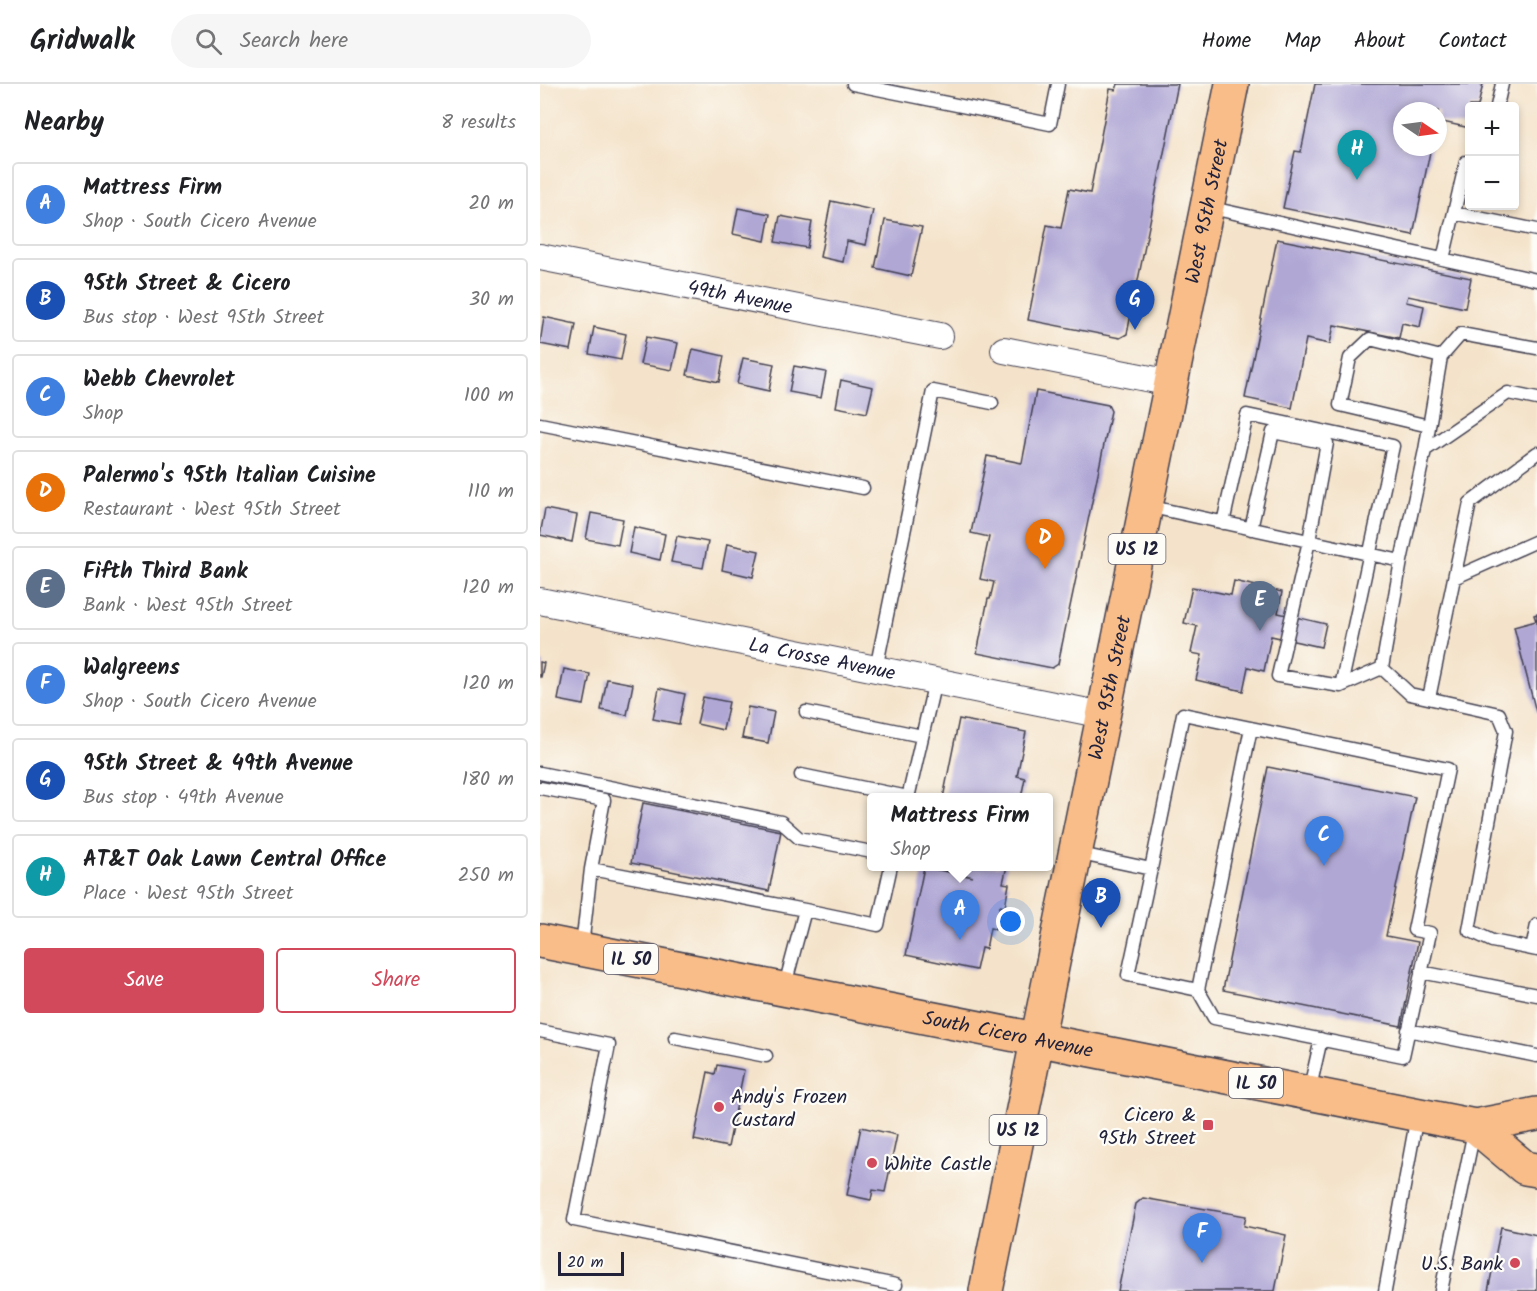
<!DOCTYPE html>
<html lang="en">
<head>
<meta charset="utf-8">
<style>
  :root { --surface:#fff; --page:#f6f6f6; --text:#202124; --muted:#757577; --line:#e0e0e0; --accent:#d1495b }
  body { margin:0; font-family:Kalam,sans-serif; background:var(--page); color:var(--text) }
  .controls { position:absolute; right:18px; top:18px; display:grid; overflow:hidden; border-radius:6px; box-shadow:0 3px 9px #0003 }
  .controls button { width:54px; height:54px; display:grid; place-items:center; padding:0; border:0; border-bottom:2px solid var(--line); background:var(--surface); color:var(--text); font:30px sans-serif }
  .compass { position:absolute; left:853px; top:18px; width:54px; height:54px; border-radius:50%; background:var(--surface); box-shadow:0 3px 9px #0003; rotate:103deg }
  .scale { position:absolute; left:18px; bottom:15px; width:66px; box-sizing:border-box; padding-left:6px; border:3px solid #22223b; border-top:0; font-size:16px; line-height:21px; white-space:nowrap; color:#22223b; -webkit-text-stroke:4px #fdfcf7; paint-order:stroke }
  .you { position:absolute; left:471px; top:838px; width:21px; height:21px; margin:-15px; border:4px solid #fff; border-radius:50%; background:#1a73e8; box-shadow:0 0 0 9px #1a73e833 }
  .badge { display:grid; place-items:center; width:39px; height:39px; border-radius:50%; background:var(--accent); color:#fff; font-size:20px; font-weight:700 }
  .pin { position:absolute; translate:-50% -50px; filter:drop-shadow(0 2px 3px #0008) }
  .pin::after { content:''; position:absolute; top:32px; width:21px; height:18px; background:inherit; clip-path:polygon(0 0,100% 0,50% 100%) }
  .popup { position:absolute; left:327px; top:709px; width:186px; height:78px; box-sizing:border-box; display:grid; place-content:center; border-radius:6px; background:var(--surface); filter:drop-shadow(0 2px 4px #0005); font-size:20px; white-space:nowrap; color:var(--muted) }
  .popup b { font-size:22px; color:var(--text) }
  .popup::after { content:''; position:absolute; left:50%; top:100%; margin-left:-12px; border:12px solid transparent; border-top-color:var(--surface) }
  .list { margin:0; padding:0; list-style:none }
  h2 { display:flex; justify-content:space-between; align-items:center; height:78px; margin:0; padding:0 24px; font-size:26px }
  h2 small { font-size:20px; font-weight:400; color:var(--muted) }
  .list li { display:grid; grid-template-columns:39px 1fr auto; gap:18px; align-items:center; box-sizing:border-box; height:84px; margin:0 12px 12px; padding:0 12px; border:2px solid var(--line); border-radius:6px }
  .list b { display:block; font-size:22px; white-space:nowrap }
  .list p { margin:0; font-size:20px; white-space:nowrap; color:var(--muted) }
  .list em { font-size:20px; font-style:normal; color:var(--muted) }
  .actions { display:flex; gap:12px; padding:18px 24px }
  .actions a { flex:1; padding:14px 0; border:2px solid var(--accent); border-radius:6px; text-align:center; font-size:21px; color:var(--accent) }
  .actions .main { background:var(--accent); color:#fff }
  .icon { flex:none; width:33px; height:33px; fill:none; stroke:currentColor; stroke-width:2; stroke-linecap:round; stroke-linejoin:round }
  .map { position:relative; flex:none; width:997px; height:1207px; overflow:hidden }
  header { display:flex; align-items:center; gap:36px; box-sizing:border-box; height:84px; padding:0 30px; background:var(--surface); border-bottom:2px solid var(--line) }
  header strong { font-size:28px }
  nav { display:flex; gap:33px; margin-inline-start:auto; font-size:21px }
  .search { width:420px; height:54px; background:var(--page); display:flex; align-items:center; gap:15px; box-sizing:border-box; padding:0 21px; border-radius:33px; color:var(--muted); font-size:22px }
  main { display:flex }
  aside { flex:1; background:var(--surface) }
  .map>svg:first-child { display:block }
  .building { fill:#b0a7d5 }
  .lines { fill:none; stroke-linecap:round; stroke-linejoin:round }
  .service-casing { stroke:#423f50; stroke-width:15 }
  .minor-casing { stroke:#423f50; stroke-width:28 }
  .primary-casing { stroke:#423f50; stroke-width:36 }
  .service { stroke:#fff; stroke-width:12 }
  .minor { stroke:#fff; stroke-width:26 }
  .primary { stroke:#f8bd89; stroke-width:33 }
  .poi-dot { fill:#d1495b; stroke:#fdfcf7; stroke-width:2 }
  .labels { text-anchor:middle; stroke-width:4.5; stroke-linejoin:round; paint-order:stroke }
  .shield { fill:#fdfcf7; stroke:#646373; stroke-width:1.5 }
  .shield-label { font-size:18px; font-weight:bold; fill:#22223b }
  .street-label { font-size:20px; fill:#22223b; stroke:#fdfcf7 }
  .poi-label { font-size:20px; fill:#22223b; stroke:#fdfcf7; text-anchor:start }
</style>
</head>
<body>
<header>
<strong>Gridwalk</strong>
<div class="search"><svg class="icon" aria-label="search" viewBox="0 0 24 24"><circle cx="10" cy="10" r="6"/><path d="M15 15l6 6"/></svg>Search here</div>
<nav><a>Home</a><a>Map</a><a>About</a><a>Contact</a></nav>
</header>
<main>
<aside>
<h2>Nearby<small>8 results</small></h2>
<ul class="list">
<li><span class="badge" style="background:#3f7fe0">A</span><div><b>Mattress Firm</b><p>Shop · South Cicero Avenue</p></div><em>20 m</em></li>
<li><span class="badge" style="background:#1a4fb4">B</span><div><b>95th Street &amp; Cicero</b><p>Bus stop · West 95th Street</p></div><em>30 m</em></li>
<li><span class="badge" style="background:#3f7fe0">C</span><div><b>Webb Chevrolet</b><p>Shop</p></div><em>100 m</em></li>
<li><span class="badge" style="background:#e8710a">D</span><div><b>Palermo's 95th Italian Cuisine</b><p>Restaurant · West 95th Street</p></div><em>110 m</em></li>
<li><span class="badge" style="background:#5c6f8a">E</span><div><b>Fifth Third Bank</b><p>Bank · West 95th Street</p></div><em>120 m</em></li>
<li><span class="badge" style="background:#3f7fe0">F</span><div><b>Walgreens</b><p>Shop · South Cicero Avenue</p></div><em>120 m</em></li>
<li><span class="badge" style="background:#1a4fb4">G</span><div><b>95th Street &amp; 49th Avenue</b><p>Bus stop · 49th Avenue</p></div><em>180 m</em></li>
<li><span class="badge" style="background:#0f9aa8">H</span><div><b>AT&amp;T Oak Lawn Central Office</b><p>Place · West 95th Street</p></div><em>250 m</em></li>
</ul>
<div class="actions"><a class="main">Save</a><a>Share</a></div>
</aside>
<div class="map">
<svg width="997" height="1207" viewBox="0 0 997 1207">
  <rect width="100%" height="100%" fill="#fdfcf7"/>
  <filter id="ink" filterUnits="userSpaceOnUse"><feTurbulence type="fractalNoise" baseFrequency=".0167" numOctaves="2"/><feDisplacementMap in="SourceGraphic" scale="12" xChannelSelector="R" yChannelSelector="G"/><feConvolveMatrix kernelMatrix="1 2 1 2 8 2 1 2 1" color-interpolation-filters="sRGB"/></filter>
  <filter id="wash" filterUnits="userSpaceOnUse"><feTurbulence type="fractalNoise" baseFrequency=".008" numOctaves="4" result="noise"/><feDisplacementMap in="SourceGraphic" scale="24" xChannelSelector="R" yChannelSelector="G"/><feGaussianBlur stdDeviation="1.35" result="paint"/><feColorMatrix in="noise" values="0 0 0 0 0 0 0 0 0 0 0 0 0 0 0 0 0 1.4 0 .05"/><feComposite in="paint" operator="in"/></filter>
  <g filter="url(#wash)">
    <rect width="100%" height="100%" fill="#f4e3ca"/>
    <g id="blocks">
      <path class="building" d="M 578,0 L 638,0 L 587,250 L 580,254 L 488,236 L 507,141 L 521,144 L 529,105 L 550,109 L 570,5 L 576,6 Z
        M 775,0 L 943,0 L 938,22 L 930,22 L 930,44 L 898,37 L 898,27 L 862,27 L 862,63 L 891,63 L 873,151 L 743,124 L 755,67 L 761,68 Z
        M 291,117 L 333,126 L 326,161 L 307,157 L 303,178 L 280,173 Z
        M 198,124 L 230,130 L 225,157 L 193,150 Z
        M 240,132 L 272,138 L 267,164 L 235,158 Z
        M 345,136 L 382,143 L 371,192 L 335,184 Z
        M 737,155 L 931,194 L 925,224 L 868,212 L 866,218 L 884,222 L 880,243 L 862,239 L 859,254 L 794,241 L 790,260 L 766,255 L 752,324 L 705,314 Z
        M 4,233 L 36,240 L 31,266 L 0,260 Z
        M 54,243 L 86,250 L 81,276 L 49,270 Z
        M 106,253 L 138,259 L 132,286 L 100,280 Z
        M 153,265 L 184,272 L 179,298 L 147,291 Z
        M 203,274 L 234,280 L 229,307 L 197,300 Z
        M 254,282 L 286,288 L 281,314 L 249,308 Z
        M 301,296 L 333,303 L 327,329 L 296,323 Z
        M 496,307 L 568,321 L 571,327 L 518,580 L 512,584 L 437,569 L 448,515 L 450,515 L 454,498 L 440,495 L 449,453 L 431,449 L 447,372 L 482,379 Z
        M 5,425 L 37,431 L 32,458 L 0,451 Z
        M 51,429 L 83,435 L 78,461 L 46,455 Z
        M 94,443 L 125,450 L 120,476 L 89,469 Z
        M 137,452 L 168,458 L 163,484 L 131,478 Z
        M 187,460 L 219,467 L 213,493 L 182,486 Z
        M 694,497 L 742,508 L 738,529 L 786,540 L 781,563 L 731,552 L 724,587 L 708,583 L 703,607 L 656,596 L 662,571 L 651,569 L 657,542 L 644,539 L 652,503 L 691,511 Z
        M 997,530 L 997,628 L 996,628 L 974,543 L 996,537 L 994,531 Z
        M 0,578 L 4,579 L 1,593 L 0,593 Z
        M 24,585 L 50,590 L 44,621 L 18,616 Z
        M 67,595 L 93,600 L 87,631 L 61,626 Z
        M 119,604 L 145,610 L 139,640 L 113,635 Z
        M 163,613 L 189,618 L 183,646 L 157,640 Z
        M 208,623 L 234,628 L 228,659 L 202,654 Z
        M 419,635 L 486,648 L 477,692 L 485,694 L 481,714 L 403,714 Z
        M 728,683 L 875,713 L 846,852 L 878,858 L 861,942 L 683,906 Z
        M 103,719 L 241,747 L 229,807 L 91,779 Z
        M 390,782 L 467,782 L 463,799 L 469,800 L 465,823 L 460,822 L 455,845 L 450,844 L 446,865 L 441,864 L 436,886 L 366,871 L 384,783 L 433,793 Z
        M 177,981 L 204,986 L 188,1063 L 154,1056 L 168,988 L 175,990 Z
        M 321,1043 L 357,1051 L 345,1108 L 333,1106 L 331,1116 L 307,1111 Z
        M 603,1114 L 706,1132 L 704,1142 L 746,1151 L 735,1207 L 578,1207 L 596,1120 Z
        M 961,1143 L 997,1151 L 997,1207 L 948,1207 Z"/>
    </g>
  </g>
  <g filter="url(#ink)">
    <use href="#blocks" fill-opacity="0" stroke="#423f50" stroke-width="1.5"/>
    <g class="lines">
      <defs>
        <path id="service" d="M 313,0 L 510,40 L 518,0
          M 957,22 L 962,0
          M 667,123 L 997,196
          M 914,129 L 997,146
          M 903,175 L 926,78 L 930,78
          M 901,273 L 921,250 L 997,264
          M 0,340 L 323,404
          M 885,366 L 901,273 L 830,255 L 810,274 L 800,321 L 889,342
          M 607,422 L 861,477 L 842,584 L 870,610 L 959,630 L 966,647 L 929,846 L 952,857 L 997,866
          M 683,439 L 707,331 L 853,362 L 801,602
          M 711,445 L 733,348 L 787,359 L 769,457 L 738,592 L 801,602 L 842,584
          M 861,477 L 885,366 L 968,309 L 997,315
          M 914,494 L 930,419 L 997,369
          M 336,585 L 393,307 L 452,319
          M 889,614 L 914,494 L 997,457
          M 266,628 L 382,652
          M 0,689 L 241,738 L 259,754 L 332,768
          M 261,691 L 368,713
          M 0,704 L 64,716 L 51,785
          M 368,714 L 395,597
          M 536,769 L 611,785 L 643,630 L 908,685 L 874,846 L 890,849 L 863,972 L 674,934 L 658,906
          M 611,785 L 588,891 L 658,906 L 711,644
          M 42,862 L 51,785 L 265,826
          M 992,865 L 997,841
          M 881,888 L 997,911
          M 244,905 L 265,826 L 338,841 L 351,782
          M 868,946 L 997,972
          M 0,947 L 69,961 L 34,1136 L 356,1201
          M 135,954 L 226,972
          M 769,1008 L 781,955
          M 845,1207 L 877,1032
          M 901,1207 L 934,1047"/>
        <g id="minor">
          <path id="s1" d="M 0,173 L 400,252"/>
          <path d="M 464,266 L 631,299"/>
          <path id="s2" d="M 0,517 L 563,631"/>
        </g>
        <g id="primary">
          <path id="s3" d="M 0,857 L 935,1042 L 997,1030"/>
          <path d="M 935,1042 L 985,1084 L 997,1086"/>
          <path id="s4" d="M 446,1207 L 692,0"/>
        </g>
      </defs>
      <use href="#service" class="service-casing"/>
      <use href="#minor" class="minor-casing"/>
      <use href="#primary" class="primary-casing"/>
      <use href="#service" class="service"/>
      <use href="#minor" class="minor"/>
      <use href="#primary" class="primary"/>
    </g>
  </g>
  <g class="poi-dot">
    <circle cx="179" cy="1023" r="6"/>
    <rect x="662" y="1035" width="12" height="12" rx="3"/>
    <circle cx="332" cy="1079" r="6"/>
    <circle cx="975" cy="1179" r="6"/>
  </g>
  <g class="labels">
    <g class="shield">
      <rect x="568.5" y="450" width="57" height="30" rx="4.5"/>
      <rect x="64" y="860" width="54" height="30" rx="4.5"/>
      <rect x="689" y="984" width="54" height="30" rx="4.5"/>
      <rect x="449.5" y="1031" width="57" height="30" rx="4.5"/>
    </g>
    <g class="shield-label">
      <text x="597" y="471">US 12</text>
      <text x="91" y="881">IL 50</text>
      <text x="716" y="1005">IL 50</text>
      <text x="478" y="1052">US 12</text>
    </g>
    <g class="street-label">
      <text dy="7" stroke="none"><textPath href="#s4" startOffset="1102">West 95th Street</textPath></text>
      <text dy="7" stroke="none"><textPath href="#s1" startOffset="204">49th Avenue</textPath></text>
      <text dy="7" stroke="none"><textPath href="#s2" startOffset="288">La Crosse Avenue</textPath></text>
      <text dy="7" stroke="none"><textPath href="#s4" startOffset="616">West 95th Street</textPath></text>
      <text dy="7" stroke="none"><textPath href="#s3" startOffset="477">South Cicero Avenue</textPath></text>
    </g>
    <g class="poi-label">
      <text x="191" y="1019">Andy's Frozen<tspan x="191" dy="23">Custard</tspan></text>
      <text x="656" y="1037" text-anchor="end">Cicero &amp;<tspan x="656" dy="23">95th Street</tspan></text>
      <text x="344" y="1086">White Castle</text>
      <text x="963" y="1186" text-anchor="end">U.S. Bank</text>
    </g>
  </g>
</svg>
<div class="controls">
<button>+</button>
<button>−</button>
</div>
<svg class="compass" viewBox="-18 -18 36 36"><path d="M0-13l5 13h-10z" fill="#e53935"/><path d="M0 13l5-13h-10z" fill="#757577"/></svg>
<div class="scale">20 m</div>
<div class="you"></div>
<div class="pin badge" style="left:420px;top:856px;background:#3f7fe0">A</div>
<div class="popup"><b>Mattress Firm</b>Shop</div>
<div class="pin badge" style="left:561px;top:844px;background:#1a4fb4">B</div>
<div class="pin badge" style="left:784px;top:782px;background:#3f7fe0">C</div>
<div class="pin badge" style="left:505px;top:485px;background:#e8710a">D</div>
<div class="pin badge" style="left:720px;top:547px;background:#5c6f8a">E</div>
<div class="pin badge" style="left:662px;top:1179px;background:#3f7fe0">F</div>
<div class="pin badge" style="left:595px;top:246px;background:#1a4fb4">G</div>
<div class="pin badge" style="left:817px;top:96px;background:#0f9aa8">H</div>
</div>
</main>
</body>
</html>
